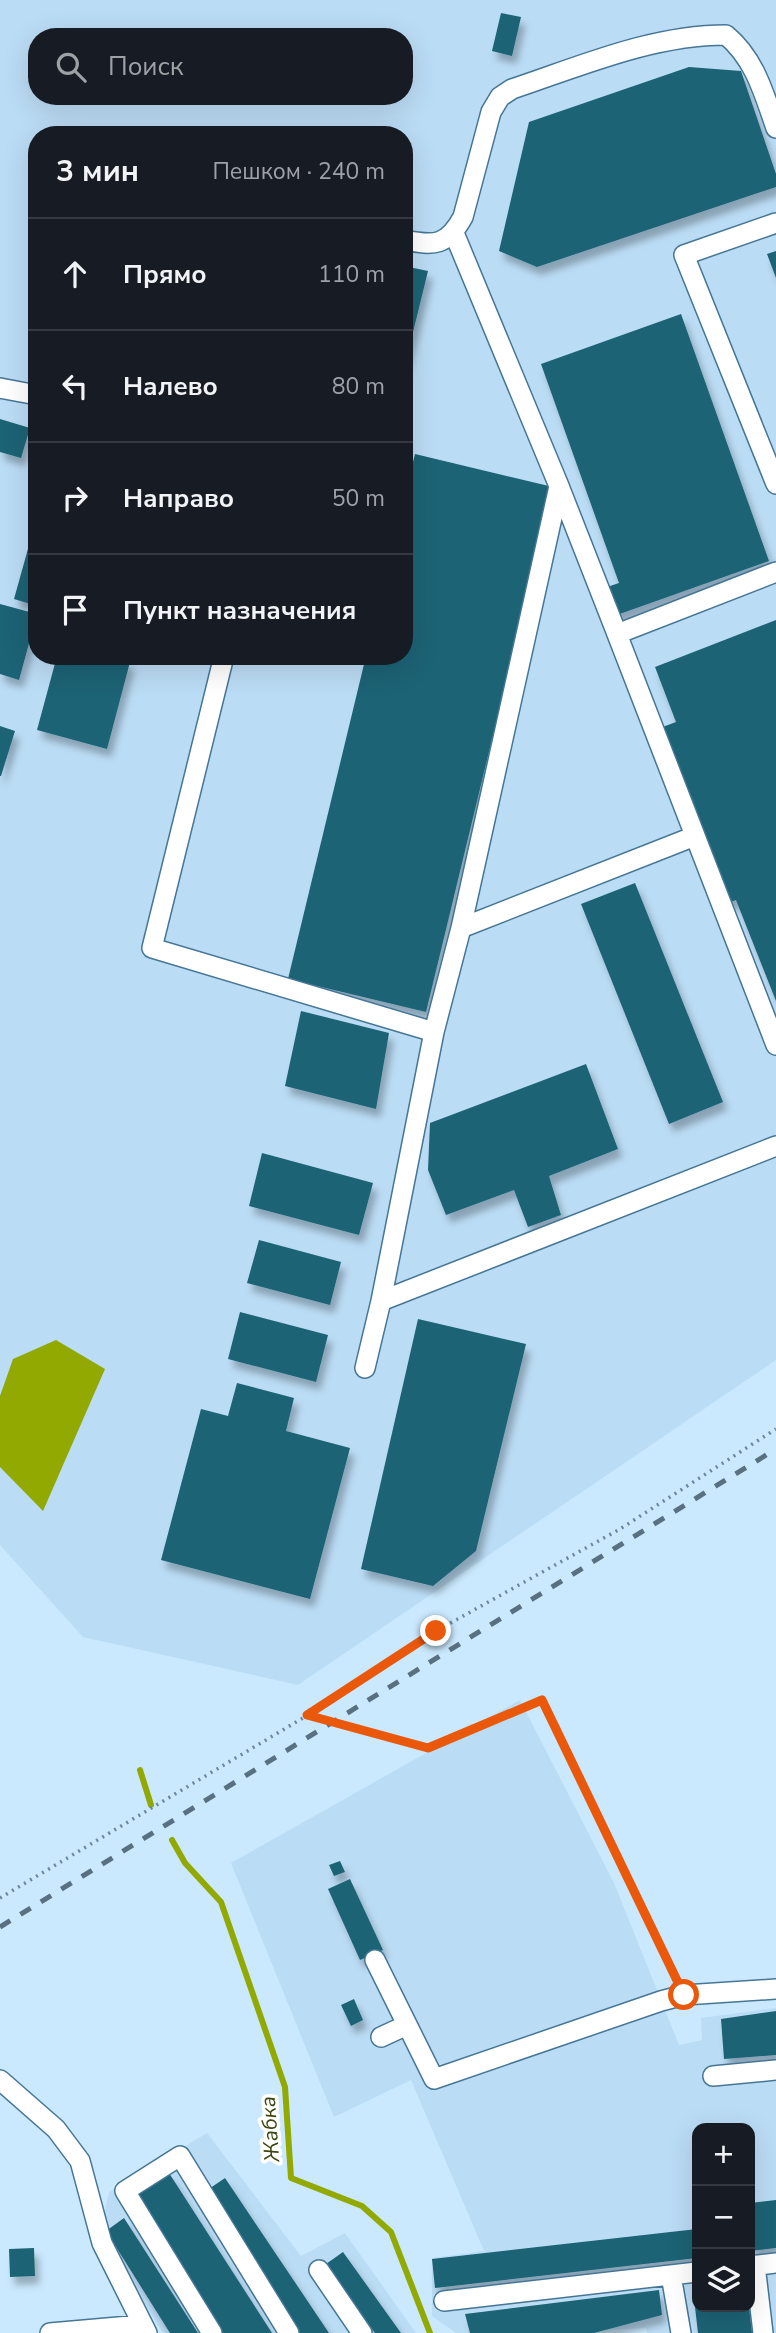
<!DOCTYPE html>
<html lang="ru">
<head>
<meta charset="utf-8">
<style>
  :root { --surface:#171b24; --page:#242831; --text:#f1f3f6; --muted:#9ea1a6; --line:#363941 }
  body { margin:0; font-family:"Nunito Sans",sans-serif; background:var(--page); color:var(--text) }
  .controls { position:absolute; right:21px; bottom:21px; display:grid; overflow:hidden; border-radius:14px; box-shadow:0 7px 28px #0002 }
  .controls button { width:63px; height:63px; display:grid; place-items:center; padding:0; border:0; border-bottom:2px solid var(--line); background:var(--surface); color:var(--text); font:35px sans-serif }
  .stop { position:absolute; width:21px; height:21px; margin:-16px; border:5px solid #ea580c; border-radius:50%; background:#fff }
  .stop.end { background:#ea580c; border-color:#fff; box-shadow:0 2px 7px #0008 }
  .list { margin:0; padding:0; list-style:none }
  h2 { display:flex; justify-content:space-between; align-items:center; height:91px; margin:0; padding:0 28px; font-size:30px }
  h2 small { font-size:23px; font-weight:400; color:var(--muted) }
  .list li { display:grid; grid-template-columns:46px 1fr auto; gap:21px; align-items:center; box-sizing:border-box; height:112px; padding:0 28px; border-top:2px solid var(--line) }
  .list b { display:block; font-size:26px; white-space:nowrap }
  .list em { font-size:23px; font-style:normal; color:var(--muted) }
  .icon { flex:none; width:38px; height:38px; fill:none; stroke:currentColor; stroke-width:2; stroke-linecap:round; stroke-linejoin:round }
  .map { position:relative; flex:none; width:776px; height:2333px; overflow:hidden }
  .search { position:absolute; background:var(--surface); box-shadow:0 7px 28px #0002; left:28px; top:28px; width:385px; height:77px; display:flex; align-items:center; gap:18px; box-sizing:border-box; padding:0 24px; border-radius:28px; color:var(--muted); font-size:26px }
  .panel { position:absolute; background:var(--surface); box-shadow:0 7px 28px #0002; left:28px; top:126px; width:385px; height:539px; border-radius:28px }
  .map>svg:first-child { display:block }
  .built { fill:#bbdcf5; fill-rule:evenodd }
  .water { fill:#91a900 }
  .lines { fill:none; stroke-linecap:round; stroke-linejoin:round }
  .stream { stroke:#91a900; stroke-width:6 }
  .building { fill:#1c6375; filter:url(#shadow) }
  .minor-casing { stroke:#457696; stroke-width:22 }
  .path { stroke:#6d8798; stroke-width:3.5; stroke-dasharray:2 5; stroke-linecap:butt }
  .minor { stroke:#fff; stroke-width:19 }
  .rail { stroke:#587080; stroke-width:5; stroke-dasharray:12 12; stroke-linecap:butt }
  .route { stroke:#ea580c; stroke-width:9 }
  .labels { text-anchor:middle; stroke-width:7; stroke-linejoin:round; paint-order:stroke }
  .water-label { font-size:21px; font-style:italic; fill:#3b450e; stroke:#fff }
</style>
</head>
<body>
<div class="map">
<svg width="776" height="2333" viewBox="0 0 776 2333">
  <defs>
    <filter id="shadow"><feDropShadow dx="4.5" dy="8" stdDeviation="3.5" flood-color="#0004"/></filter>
  </defs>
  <rect width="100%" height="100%" fill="#cae9fe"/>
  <path class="built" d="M 0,0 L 776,0 L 776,1360 L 298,1685 L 83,1637 L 0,1545 ZM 37,37 L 404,37 L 404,96 L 37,96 ZM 37,135 L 404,135 L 404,656 L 37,656 Z
    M 520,1700 L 614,1883 L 679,2045 L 702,2040 L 701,2018 L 776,2008 L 776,2333 L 647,2333 L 646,2328 L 548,2333 L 456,2333 L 432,2316 L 432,2258 L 484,2251 L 411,2080 L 334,2117 L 231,1863 ZM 697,2128 L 750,2128 L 750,2307 L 697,2307 Z
    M 207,2133 L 301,2256 L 345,2233 L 416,2333 L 163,2333 L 100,2233 L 109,2192 Z"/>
  <path class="water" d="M 56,1340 L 105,1369 L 43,1511 L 0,1467 L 0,1396 L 13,1359 Z"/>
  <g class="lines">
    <path class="stream" d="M 140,1770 L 151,1805
      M 172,1840 L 185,1863 L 221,1902 L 285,2087 L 291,2178 L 362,2206 L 391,2232 L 430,2333"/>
  </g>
  <path class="building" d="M 501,13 L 521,17 L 512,56 L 492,51 Z
    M 689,67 L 741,71 L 776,174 L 776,187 L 537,267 L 499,251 L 529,122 Z
    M 776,251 L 776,278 L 767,254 Z
    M 404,266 L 428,271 L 405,365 L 404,365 Z
    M 681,314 L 769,561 L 614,616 L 604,588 L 619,583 L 541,364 Z
    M 0,419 L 30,428 L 21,458 L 0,452 Z
    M 415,454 L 553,487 L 426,1012 L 288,979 L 366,656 L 404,656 L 404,498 Z
    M 36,520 L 37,521 L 37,606 L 14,599 Z
    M 0,604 L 37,614 L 19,680 L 0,674 Z
    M 776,620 L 776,1001 L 736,900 L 728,903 L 660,728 L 676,722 L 655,667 Z
    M 57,656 L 110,656 L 130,662 L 107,749 L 37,730 Z
    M 0,726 L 15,731 L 1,776 L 0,776 Z
    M 635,883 L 723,1102 L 669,1124 L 581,904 Z
    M 301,1011 L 389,1033 L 376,1109 L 285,1086 Z
    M 586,1064 L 618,1149 L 549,1176 L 561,1215 L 528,1227 L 514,1190 L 446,1215 L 428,1170 L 430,1123 Z
    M 262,1153 L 373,1183 L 359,1235 L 249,1206 Z
    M 259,1240 L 341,1262 L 330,1305 L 247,1283 Z
    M 240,1312 L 328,1335 L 316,1382 L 228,1359 Z
    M 418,1319 L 526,1344 L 476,1551 L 433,1586 L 361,1569 Z
    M 237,1383 L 294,1398 L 286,1431 L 350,1448 L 310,1599 L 161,1560 L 201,1409 L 228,1416 Z
    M 340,1861 L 345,1872 L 334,1876 L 329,1865 Z
    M 350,1879 L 383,1950 L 360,1960 L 328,1889 Z
    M 354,1999 L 363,2020 L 351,2026 L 341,2005 Z
    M 776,2011 L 776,2055 L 724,2059 L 721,2019 Z
    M 169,2173 L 272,2333 L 223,2333 L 135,2195 Z
    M 225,2178 L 329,2333 L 298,2333 L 203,2193 Z
    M 776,2200 L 776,2248 L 750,2251 L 750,2203 Z
    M 124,2218 L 198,2333 L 170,2333 L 106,2231 Z
    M 697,2229 L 697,2258 L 435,2288 L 432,2259 Z
    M 34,2248 L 35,2276 L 10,2277 L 9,2249 Z
    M 343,2252 L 401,2333 L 375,2333 L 326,2264 Z
    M 692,2281 L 697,2281 L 697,2307 L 749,2307 L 752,2333 L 698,2333 Z
    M 659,2290 L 662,2315 L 594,2333 L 470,2333 L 465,2314 Z"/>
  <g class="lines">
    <defs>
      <path id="minor" d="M 776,223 L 684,255 L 776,484
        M 454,233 L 559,486
        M 404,240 C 435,246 447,246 463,217 L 491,112 L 500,97 L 512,89 C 581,66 652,35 726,35 C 755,59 764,94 776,128
        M 0,388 L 37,395
        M 776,572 L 617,634 L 776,1045
        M 224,656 L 152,948 L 434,1032
        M 695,836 L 461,928 L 434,1032 L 381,1301 L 776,1146
        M 461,928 L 559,486 L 617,634
        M 365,1368 L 381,1301
        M 375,1960 L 434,2079 L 661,2001 L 684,1995 L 776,1989
        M 381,2037 L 407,2025
        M 713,2076 L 776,2070
        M 0,2080 L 56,2129 L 80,2161 L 102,2243 L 147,2333
        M 755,2265 L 763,2333
        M 750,2266 L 776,2263
        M 319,2270 L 362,2333
        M 671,2275 L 681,2333
        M 444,2301 L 697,2272
        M 50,2333 L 141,2325
        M 212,2333 L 125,2191 L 180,2156 L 289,2333"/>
    </defs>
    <use href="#minor" class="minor-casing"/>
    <path class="path" d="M 309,1714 L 436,1631 L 620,1529 L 776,1429
      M 0,1898 L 308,1715 L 428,1748 L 542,1700 L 675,1977"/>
    <use href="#minor" class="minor"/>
    <path class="rail" d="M 0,1927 L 776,1449"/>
  </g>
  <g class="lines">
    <path class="route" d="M 436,1631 L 307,1715 L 428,1748 L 542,1700 L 684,1995"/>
  </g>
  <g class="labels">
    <g class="water-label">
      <text transform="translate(270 2129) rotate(-94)" y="7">Жабка</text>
    </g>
  </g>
</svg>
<div class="controls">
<button>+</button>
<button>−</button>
<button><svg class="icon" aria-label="layers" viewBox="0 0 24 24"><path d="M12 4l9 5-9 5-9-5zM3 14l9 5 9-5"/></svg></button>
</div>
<div class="stop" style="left:684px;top:1995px"></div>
<div class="stop end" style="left:436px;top:1631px"></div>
<div class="search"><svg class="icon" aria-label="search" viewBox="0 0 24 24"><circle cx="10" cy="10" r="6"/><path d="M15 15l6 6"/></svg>Поиск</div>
<section class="panel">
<h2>3 мин<small>Пешком · 240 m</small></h2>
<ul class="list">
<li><svg class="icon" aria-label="ahead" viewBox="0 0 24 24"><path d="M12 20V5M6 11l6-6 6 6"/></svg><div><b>Прямо</b></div><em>110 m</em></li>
<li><svg class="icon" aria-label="left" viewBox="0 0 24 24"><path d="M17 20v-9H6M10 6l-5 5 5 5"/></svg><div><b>Налево</b></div><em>80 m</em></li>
<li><svg class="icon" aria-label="right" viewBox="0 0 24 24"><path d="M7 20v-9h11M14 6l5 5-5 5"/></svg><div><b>Направо</b></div><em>50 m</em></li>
<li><svg class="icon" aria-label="arrive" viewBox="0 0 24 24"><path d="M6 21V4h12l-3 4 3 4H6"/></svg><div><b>Пункт назначения</b></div></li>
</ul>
</section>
</div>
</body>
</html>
